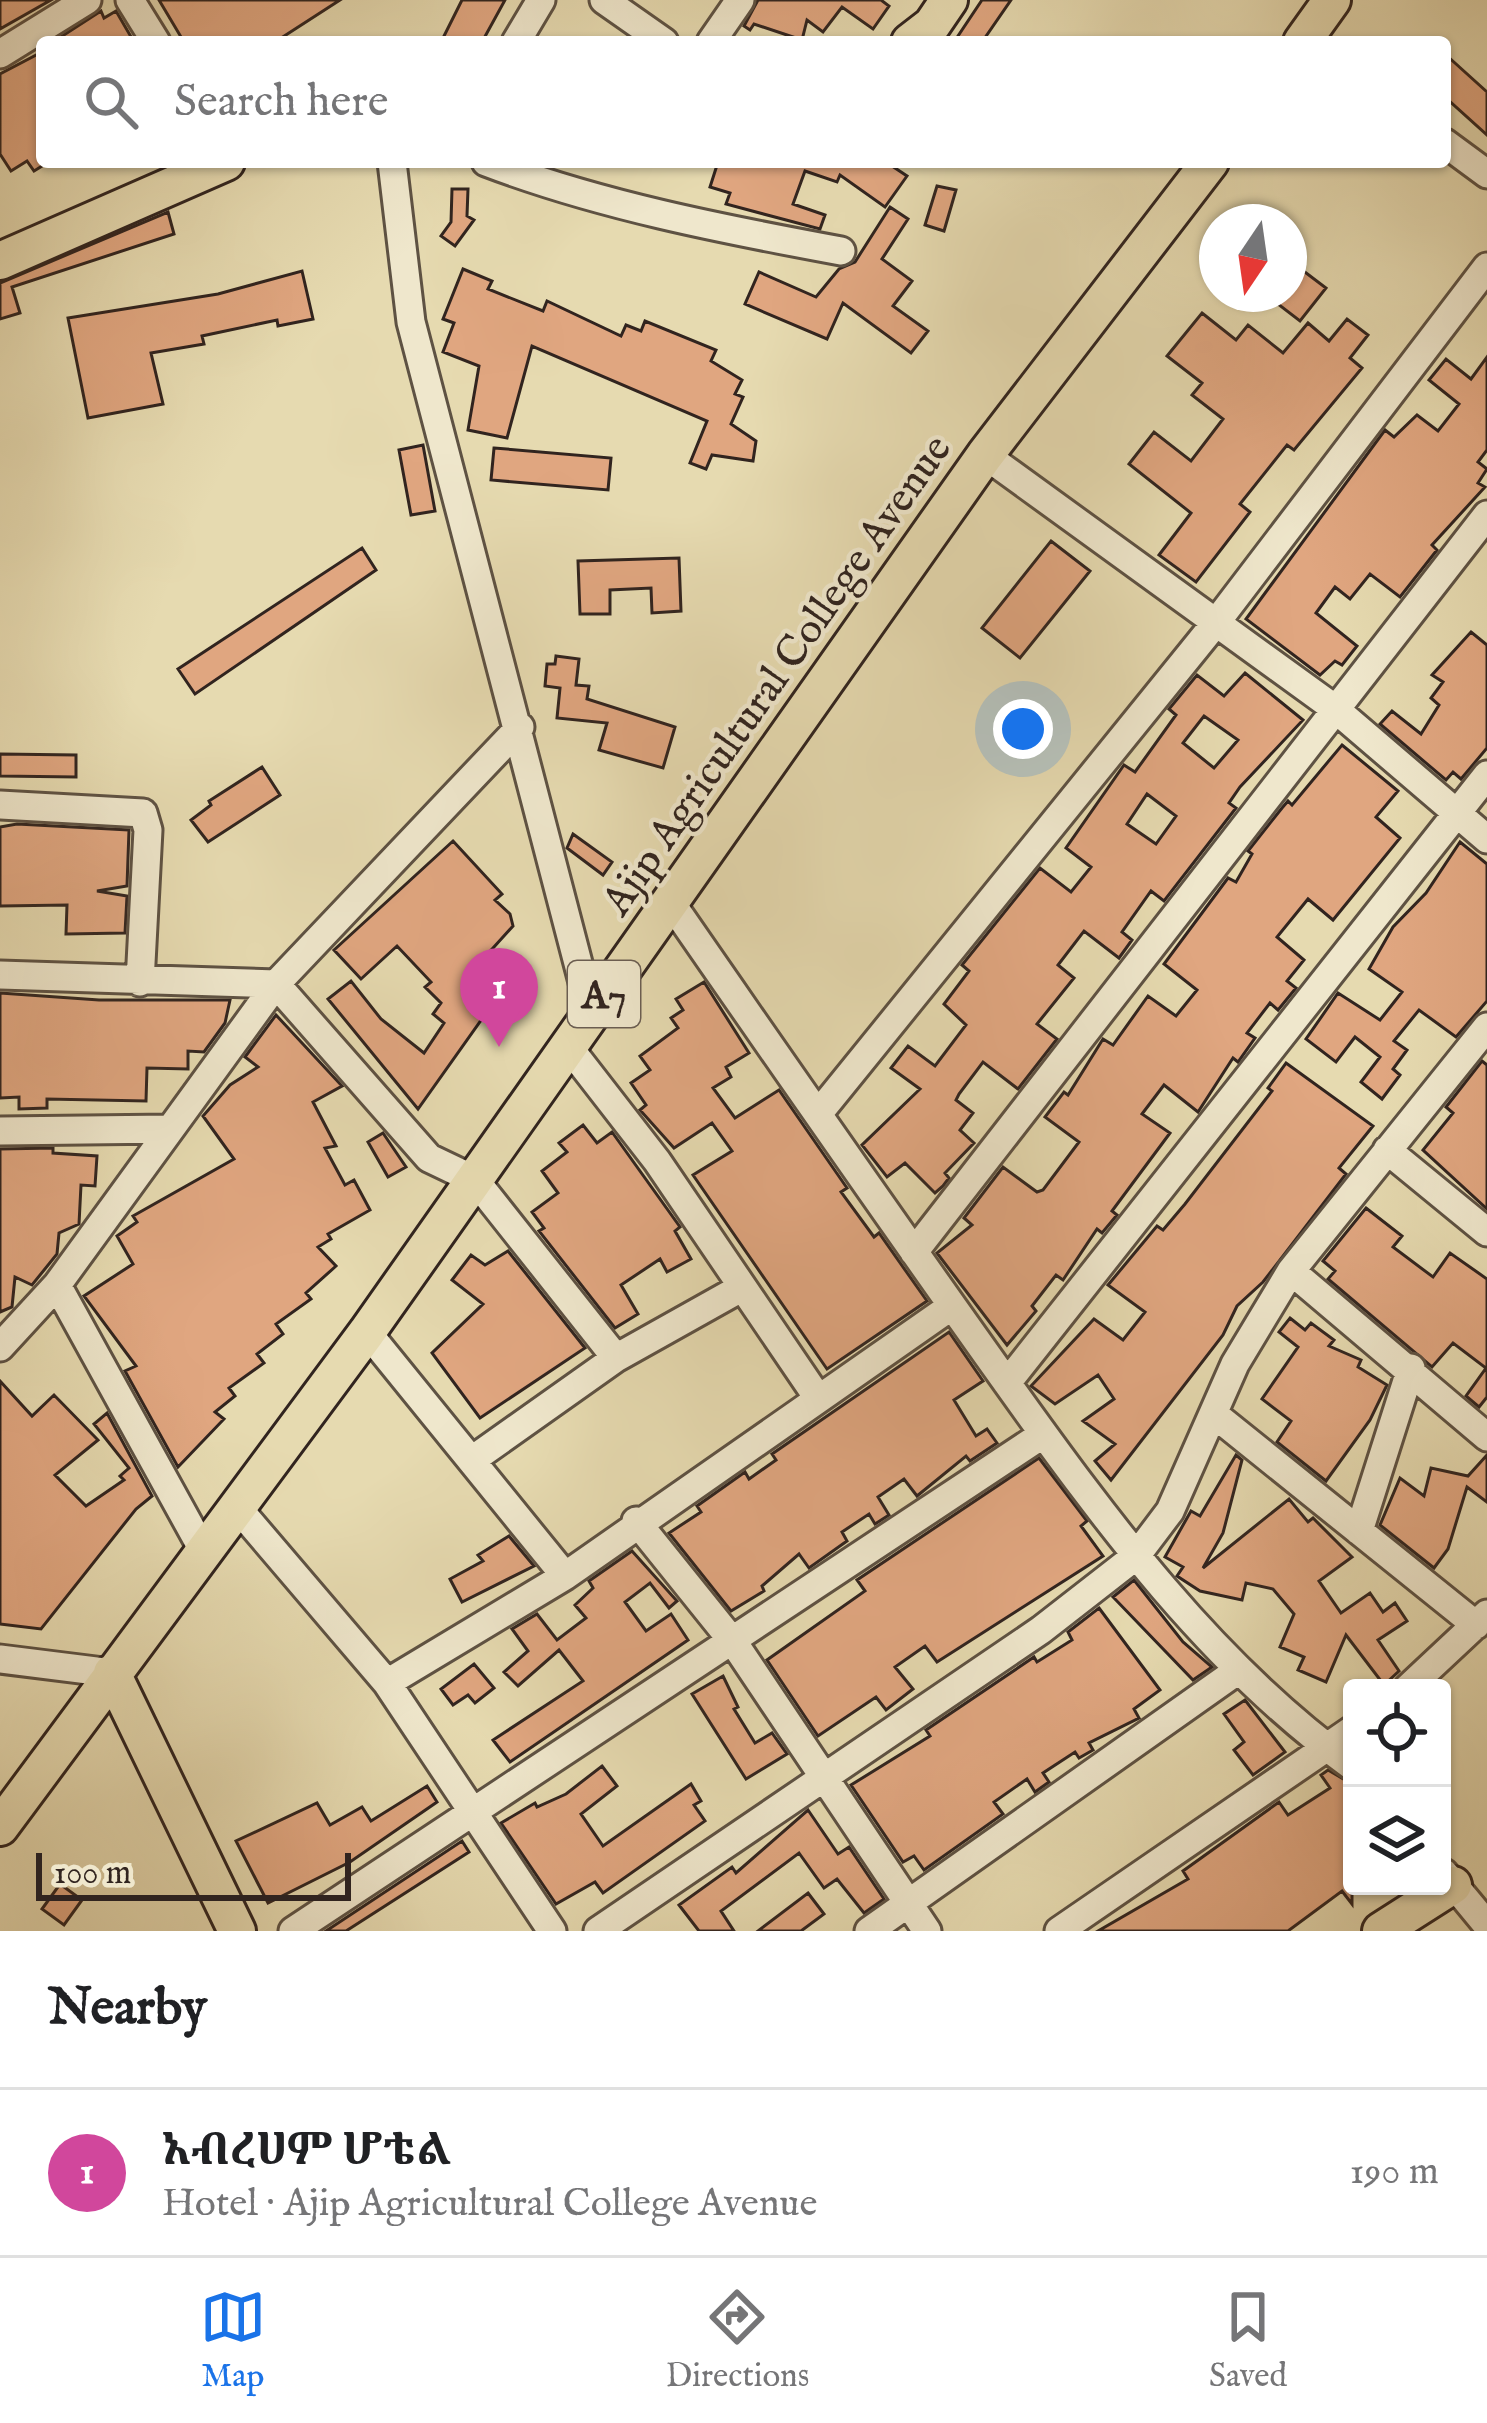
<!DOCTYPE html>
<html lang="en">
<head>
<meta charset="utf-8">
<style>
  :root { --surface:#fff; --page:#f2f2f2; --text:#202124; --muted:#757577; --line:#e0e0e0; --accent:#1a73e8 }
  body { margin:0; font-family:"IM FELL English","Noto Serif Ethiopic",serif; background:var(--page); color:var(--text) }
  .controls { position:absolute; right:36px; bottom:36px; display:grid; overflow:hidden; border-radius:12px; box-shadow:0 3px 9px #0004 }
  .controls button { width:108px; height:108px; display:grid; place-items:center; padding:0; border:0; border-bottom:3px solid var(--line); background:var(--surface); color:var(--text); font:60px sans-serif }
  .compass { position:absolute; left:1199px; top:204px; width:108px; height:108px; border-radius:50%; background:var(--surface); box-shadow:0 3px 9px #0004; rotate:193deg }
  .scale { position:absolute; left:36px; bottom:30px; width:315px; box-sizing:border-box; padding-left:12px; border:6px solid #31241f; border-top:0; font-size:33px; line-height:42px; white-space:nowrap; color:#31241f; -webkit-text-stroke:9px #efe7cc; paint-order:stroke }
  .you { position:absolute; left:1023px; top:729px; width:42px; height:42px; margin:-30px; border:9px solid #fff; border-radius:50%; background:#1a73e8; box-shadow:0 0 0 18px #1a73e833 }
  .badge { display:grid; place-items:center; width:78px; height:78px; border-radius:50%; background:var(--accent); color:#fff; font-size:39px; font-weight:700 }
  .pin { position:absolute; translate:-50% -99px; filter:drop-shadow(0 3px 6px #0008) }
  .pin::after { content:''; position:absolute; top:63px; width:42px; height:36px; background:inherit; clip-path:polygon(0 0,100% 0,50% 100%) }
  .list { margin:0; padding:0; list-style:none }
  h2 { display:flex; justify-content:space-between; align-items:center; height:156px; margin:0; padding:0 48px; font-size:51px }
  h2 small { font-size:39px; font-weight:400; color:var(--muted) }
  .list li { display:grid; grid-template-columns:78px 1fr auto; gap:36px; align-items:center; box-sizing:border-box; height:168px; padding:0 48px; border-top:3px solid var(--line) }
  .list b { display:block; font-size:45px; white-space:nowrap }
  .list p { margin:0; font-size:39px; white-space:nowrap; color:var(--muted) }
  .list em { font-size:39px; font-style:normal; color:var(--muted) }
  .icon { flex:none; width:66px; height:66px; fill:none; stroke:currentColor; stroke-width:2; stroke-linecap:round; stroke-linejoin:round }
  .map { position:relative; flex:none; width:1487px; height:1931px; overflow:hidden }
  .search { position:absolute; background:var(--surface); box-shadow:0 3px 9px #0004; left:36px; right:36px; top:36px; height:132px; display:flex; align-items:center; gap:30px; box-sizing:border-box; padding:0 42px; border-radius:12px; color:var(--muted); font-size:45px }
  .sheet { height:324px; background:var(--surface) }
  nav { display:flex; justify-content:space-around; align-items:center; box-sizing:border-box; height:168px; border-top:3px solid var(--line); background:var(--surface); font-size:33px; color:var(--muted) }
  nav a { display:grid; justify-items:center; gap:6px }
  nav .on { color:var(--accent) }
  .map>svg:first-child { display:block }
  .building { fill:#e0a680; stroke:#31241f; stroke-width:3; fill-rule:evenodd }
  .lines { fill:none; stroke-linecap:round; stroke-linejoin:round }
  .minor-casing { stroke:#5e5243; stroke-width:33 }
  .major-casing { stroke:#31241f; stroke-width:42 }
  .minor { stroke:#efe7cc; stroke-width:27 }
  .major { stroke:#e6dab0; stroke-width:36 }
  .labels { text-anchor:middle; stroke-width:9; stroke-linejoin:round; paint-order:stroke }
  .shield { fill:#efe7cc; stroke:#6a5e53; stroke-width:3 }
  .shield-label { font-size:39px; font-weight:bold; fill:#31241f }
  .street-label { font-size:42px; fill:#31241f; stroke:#efe7cc }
</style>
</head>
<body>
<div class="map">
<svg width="1487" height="1931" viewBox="0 0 1487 1931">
  <rect width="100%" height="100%" fill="#e6dab0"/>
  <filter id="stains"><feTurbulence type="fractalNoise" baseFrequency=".00167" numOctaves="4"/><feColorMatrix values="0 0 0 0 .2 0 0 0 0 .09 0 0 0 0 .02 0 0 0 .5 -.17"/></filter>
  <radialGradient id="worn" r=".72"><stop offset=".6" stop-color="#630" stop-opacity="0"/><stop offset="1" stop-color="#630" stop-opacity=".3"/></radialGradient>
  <path class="building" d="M 0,0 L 51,0 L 0,29 Z
    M 159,0 L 340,0 L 275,42 L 184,42 Z
    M 462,0 L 505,0 L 482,42 L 441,42 Z
    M 758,0 L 881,0 L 889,6 L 873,29 L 842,7 L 823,32 L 807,20 L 802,40 L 754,24 L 750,30 L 744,26 Z
    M 982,0 L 1011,0 L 982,42 L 954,42 Z
    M 101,11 L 104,18 L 116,11 L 134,42 L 53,42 Z
    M 42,52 L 42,162 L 47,163 L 34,171 L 27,161 L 11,171 L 0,154 L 0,74 Z
    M 1445,54 L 1487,92 L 1487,135 L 1445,97 Z
    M 718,162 L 886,162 L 907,176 L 885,207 L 840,175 L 837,182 L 805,171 L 793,204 L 825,215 L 820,229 L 726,204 L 730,193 L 710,187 Z
    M 937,186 L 956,190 L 944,231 L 925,225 Z
    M 452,189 L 468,189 L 467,216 L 474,220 L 455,246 L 441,236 L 451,222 Z
    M 890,207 L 908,219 L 882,259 L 912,281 L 893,306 L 928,331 L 911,353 L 843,303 L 827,339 L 745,304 L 759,272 L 816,297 L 839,269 L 855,262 Z
    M 168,212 L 174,234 L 12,287 L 20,313 L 0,319 L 0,283 Z
    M 1289,260 L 1326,288 L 1300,321 L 1265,294 L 1289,294 Z
    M 463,269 L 492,281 L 488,289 L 543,311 L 547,301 L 621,336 L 626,325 L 641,331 L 645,321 L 716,350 L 711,361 L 742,380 L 735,394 L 743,397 L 731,424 L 756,441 L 753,461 L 712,455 L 706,469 L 690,463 L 707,421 L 532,346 L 507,438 L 468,430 L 479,366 L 443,352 L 454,323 L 443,319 Z
    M 302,271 L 313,319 L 278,326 L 277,320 L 202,336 L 204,344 L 151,353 L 163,404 L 88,418 L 68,318 L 218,294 Z
    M 1202,313 L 1236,340 L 1248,325 L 1283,353 L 1308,323 L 1329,341 L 1347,319 L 1368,335 L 1350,358 L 1362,368 L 1294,450 L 1287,445 L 1240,504 L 1250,512 L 1196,582 L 1159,555 L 1191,513 L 1129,464 L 1154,432 L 1191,461 L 1223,419 L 1192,395 L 1202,383 L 1167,356 Z
    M 1487,357 L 1487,450 L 1478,462 L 1487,469 L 1478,483 L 1485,487 L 1432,545 L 1437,550 L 1400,597 L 1370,574 L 1350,599 L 1335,587 L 1316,613 L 1357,646 L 1342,665 L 1335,661 L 1320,675 L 1246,619 L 1385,430 L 1394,437 L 1417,415 L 1438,431 L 1459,404 L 1429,380 L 1446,359 L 1471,379 Z
    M 423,445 L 435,511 L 411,515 L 399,450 Z
    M 494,448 L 611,458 L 608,490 L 491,480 Z
    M 1051,541 L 1090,571 L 1020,658 L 982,628 Z
    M 362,548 L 376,570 L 195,694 L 178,669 Z
    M 679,558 L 681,611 L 652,613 L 651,588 L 610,590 L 610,614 L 580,614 L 578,561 Z
    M 1471,632 L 1487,645 L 1487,748 L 1461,779 L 1453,772 L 1446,780 L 1380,724 L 1392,711 L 1421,734 L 1439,705 L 1431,698 L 1443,682 L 1432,675 Z
    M 556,656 L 579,659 L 576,685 L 589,686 L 587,699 L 675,727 L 663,768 L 599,750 L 607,723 L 557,718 L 560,688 L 545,686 L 547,664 L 555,664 Z
    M 1245,673 L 1303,720 L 1240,787 L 1229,803 L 1236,808 L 1164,901 L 1151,891 L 1122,932 L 1132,940 L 1119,958 L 1084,931 L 1058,965 L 1074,978 L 1037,1024 L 1057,1039 L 1018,1089 L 983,1062 L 959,1094 L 956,1100 L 973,1113 L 960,1130 L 974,1143 L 945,1173 L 949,1178 L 943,1186 L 935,1193 L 905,1163 L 887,1177 L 862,1145 L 920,1089 L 891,1068 L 908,1046 L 935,1066 L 966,1025 L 944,1004 L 969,971 L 962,965 L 1040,868 L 1071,892 L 1091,867 L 1066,848 L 1124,765 L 1135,772 L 1176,715 L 1169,709 L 1197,675 L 1224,696 ZM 1204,716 L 1238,740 L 1214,768 L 1183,743 ZM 1147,794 L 1176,816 L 1156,844 L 1127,824 Z
    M 1342,745 L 1398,791 L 1376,817 L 1400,838 L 1333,920 L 1308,899 L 1277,937 L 1304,960 L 1287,981 L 1296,988 L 1278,1010 L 1270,1003 L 1247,1033 L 1255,1038 L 1238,1062 L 1233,1058 L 1198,1112 L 1164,1085 L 1142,1114 L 1170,1133 L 1112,1211 L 1117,1215 L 1102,1233 L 1097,1229 L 1063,1280 L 1056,1275 L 1032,1306 L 1036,1311 L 1007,1345 L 937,1253 L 972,1225 L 964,1218 L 1003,1167 L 1037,1192 L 1043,1190 L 1079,1142 L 1045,1117 L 1064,1092 L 1068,1095 L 1103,1039 L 1113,1045 L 1148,996 L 1176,1016 L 1197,990 L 1164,964 L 1228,878 L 1236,882 L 1252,854 L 1248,851 L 1282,808 L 1288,801 L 1292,805 Z
    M 0,754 L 76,755 L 76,777 L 0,776 Z
    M 262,767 L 280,795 L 208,842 L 191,820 L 211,805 L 209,801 Z
    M 17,824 L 129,830 L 127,886 L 97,891 L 127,896 L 125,933 L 66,934 L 67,905 L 0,906 L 0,827 Z
    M 573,834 L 612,862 L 603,875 L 567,848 Z
    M 453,841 L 502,894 L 495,900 L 510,914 L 513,926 L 465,979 L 489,1009 L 418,1109 L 328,999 L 351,981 L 381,1019 L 424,1053 L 444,1023 L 433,1014 L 441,1003 L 425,987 L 431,982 L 397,946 L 361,979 L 334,950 Z
    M 1460,842 L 1487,864 L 1487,1001 L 1456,1037 L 1419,1010 L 1394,1041 L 1407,1050 L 1393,1069 L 1400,1075 L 1382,1099 L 1361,1082 L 1380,1057 L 1355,1037 L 1336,1062 L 1306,1039 L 1338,993 L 1380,1020 L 1402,992 L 1369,969 L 1393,927 L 1426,893 Z
    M 704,982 L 749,1053 L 726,1067 L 731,1077 L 713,1088 L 735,1118 L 779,1090 L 847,1188 L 841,1192 L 874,1237 L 879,1233 L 927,1301 L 827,1369 L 693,1175 L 732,1151 L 712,1123 L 674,1148 L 640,1110 L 646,1105 L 631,1083 L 650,1070 L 640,1056 L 678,1028 L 671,1018 L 683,1010 L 676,999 Z
    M 0,993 L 99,1000 L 230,1000 L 225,1023 L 204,1052 L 188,1051 L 188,1069 L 147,1068 L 146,1101 L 47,1099 L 47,1108 L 19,1109 L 19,1097 L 0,1098 Z
    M 276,1015 L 342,1086 L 313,1102 L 336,1146 L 325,1148 L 345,1185 L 354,1180 L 370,1210 L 328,1234 L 331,1239 L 318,1247 L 336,1266 L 306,1293 L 311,1299 L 276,1324 L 283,1334 L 257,1354 L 264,1363 L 229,1388 L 235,1396 L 215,1412 L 224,1419 L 178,1467 L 125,1371 L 136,1366 L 84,1296 L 133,1264 L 117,1236 L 137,1222 L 133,1216 L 234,1159 L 203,1116 L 230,1085 L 258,1067 L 245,1057 Z
    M 1482,1061 L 1487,1065 L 1487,1209 L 1423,1150 L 1453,1113 L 1446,1107 Z
    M 1286,1063 L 1373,1126 L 1339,1168 L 1346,1174 L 1263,1282 L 1237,1306 L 1223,1335 L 1111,1480 L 1095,1461 L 1115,1444 L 1083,1421 L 1114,1399 L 1098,1375 L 1055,1404 L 1031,1386 L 1094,1319 L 1123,1340 L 1145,1312 L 1108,1285 L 1157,1226 L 1163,1230 L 1185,1204 L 1272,1091 L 1268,1088 Z
    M 583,1125 L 597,1143 L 612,1132 L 680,1227 L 675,1231 L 691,1259 L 667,1272 L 660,1259 L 621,1285 L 638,1314 L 615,1328 L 539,1231 L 544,1228 L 532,1212 L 558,1193 L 542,1171 L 567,1152 L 559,1143 Z
    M 383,1133 L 406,1167 L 388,1177 L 368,1142 Z
    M 53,1148 L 53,1153 L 97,1156 L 95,1186 L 81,1185 L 79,1224 L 59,1233 L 57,1254 L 32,1285 L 15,1277 L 12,1307 L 0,1312 L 0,1149 Z
    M 1366,1208 L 1402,1236 L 1393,1247 L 1433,1277 L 1450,1253 L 1487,1279 L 1487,1397 L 1479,1407 L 1466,1396 L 1486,1368 L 1453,1343 L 1432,1367 L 1328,1279 L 1335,1271 L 1323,1261 Z
    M 508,1251 L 585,1348 L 480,1418 L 432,1353 L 483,1304 L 452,1280 L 471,1255 L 485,1265 Z
    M 1290,1318 L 1305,1330 L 1311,1323 L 1334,1340 L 1329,1346 L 1361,1360 L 1358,1367 L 1387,1385 L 1370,1420 L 1326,1481 L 1277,1442 L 1291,1421 L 1262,1399 L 1298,1347 L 1279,1332 Z
    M 949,1332 L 983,1381 L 954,1400 L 976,1436 L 987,1429 L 997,1443 L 970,1461 L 966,1456 L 917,1496 L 904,1479 L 878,1497 L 889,1515 L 875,1524 L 869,1514 L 842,1532 L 847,1541 L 809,1568 L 799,1554 L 762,1586 L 764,1591 L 731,1611 L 669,1533 L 701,1512 L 697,1506 L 745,1472 L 749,1479 L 776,1460 L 772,1454 Z
    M 0,1381 L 32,1416 L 54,1395 L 98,1440 L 55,1475 L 86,1506 L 124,1480 L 120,1476 L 129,1468 L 94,1424 L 107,1413 L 152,1496 L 136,1509 L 41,1629 L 0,1624 Z
    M 1236,1455 L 1242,1460 L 1223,1533 L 1203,1568 L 1289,1499 L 1308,1522 L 1313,1518 L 1352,1557 L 1319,1581 L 1341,1613 L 1370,1593 L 1383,1612 L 1395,1603 L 1407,1621 L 1378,1640 L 1399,1671 L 1384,1685 L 1346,1635 L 1326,1682 L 1298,1670 L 1304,1657 L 1280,1647 L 1294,1614 L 1273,1589 L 1246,1583 L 1242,1600 L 1200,1591 L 1177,1576 L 1183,1567 L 1165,1557 L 1191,1511 L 1200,1516 Z
    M 1487,1455 L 1487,1502 L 1467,1487 L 1448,1549 L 1434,1568 L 1380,1525 L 1400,1478 L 1424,1496 L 1431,1468 L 1468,1476 Z
    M 1039,1458 L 1087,1521 L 1081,1526 L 1103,1556 L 937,1662 L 925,1646 L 895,1667 L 913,1689 L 886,1710 L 876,1697 L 818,1736 L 767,1660 L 865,1591 L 857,1580 Z
    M 509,1536 L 534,1566 L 462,1602 L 450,1579 L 483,1561 L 478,1555 Z
    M 632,1551 L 677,1601 L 669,1608 L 650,1583 L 625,1602 L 646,1631 L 671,1614 L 688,1640 L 510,1762 L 493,1740 L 583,1681 L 559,1650 L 518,1686 L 504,1672 L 528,1651 L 512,1629 L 537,1614 L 557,1640 L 586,1618 L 575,1605 L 593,1588 L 589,1581 Z
    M 1134,1580 L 1183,1642 L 1212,1667 L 1193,1680 L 1113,1597 Z
    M 1099,1608 L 1160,1690 L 1134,1709 L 1139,1718 L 1089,1743 L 1093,1750 L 1079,1758 L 1075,1752 L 1043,1773 L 1049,1782 L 1035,1792 L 1027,1779 L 994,1802 L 1003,1814 L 924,1870 L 914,1856 L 903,1862 L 851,1785 L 930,1736 L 926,1730 L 1034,1657 L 1037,1662 L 1072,1640 L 1068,1632 Z
    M 474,1664 L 494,1688 L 475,1703 L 468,1695 L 453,1705 L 441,1689 Z
    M 723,1676 L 738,1707 L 734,1709 L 755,1743 L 772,1733 L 787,1754 L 746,1779 L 692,1694 Z
    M 1245,1700 L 1285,1752 L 1253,1775 L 1234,1750 L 1244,1742 L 1224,1714 Z
    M 602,1766 L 617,1786 L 581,1814 L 603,1846 L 691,1784 L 701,1801 L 694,1805 L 705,1821 L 603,1893 L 595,1882 L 556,1904 L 501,1823 L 535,1803 L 537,1807 L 566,1794 Z
    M 1328,1770 L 1352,1784 L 1352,1904 L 1342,1891 L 1288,1931 L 1098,1931 L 1188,1879 L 1183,1871 L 1279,1802 L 1288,1815 L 1330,1788 L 1321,1775 Z
    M 427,1786 L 437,1802 L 350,1862 L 268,1903 L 236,1841 L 317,1803 L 330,1825 L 362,1807 L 371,1821 Z
    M 808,1810 L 838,1854 L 849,1847 L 884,1899 L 864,1913 L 837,1879 L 824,1888 L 799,1853 L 721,1911 L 734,1931 L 699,1931 L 679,1905 L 732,1867 L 736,1873 Z
    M 462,1841 L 469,1852 L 346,1931 L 326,1931 Z
    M 60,1884 L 82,1900 L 64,1925 L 42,1909 Z
    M 808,1893 L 824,1914 L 801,1931 L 758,1931 Z"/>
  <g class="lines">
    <defs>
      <path id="minor" d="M 130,0 L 156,42
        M 604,0 L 664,42
        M 516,42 L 541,0
        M 711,42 L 740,0
        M 0,54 L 87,0
        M 1445,143 L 1487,174
        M 392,162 L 411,322 L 591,1013
        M 486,162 C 599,205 722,229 841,251
        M 985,455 L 1334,708 L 1487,839
        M 0,805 L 143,813 L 148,830 L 140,982
        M 669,900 C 781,1062 893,1223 1007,1383 C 1107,1523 1212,1665 1352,1766
        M 0,975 L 276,984 L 429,1158 L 475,1180 L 616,1358
        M 567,1045 L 657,1161 L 818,1398
        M 818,1114 L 1218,620 L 1487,267
        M 0,1131 L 170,1129
        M 1387,1150 L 1487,1232
        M 914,1252 L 1487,515
        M 1291,1271 L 1487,1437
        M 57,1285 L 203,1550
        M 367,1332 L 565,1576
        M 0,1347 L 57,1285 L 276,984 L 520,727
        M 1007,1383 L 1487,775
        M 1215,1415 L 1476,1625
        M 472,1460 L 616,1358 L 741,1288
        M 236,1506 L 387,1683 L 552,1931
        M 636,1521 L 734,1643 L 927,1931
        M 1359,1531 L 1411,1368
        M 0,1659 L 112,1673
        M 387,1683 L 565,1576 L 949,1308
        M 1408,1688 L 1487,1614
        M 1444,1873 L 1487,1925
        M 293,1931 L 1042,1435
        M 598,1931 L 1041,1630 L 1136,1556 L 1170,1511 L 1235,1364 L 1291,1271 L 1487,1027
        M 869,1931 L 1237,1671
        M 1059,1931 L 1352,1730"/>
      <path id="major" d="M 910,42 L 932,25 L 949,0
        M 1302,42 L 1332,0
        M 0,261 L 226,162
        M 112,1673 L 237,1931
        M 0,1827 L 367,1332 L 985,455 L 1210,162
        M 1381,1931 L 1453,1885"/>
    </defs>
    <use href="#minor" class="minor-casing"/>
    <use href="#major" class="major-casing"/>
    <use href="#minor" class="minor"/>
    <use href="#major" class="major"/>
  </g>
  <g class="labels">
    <rect class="shield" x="568" y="961" width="72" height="66" rx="9"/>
    <g class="shield-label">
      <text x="604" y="1008">A7</text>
    </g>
    <g class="street-label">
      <text transform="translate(775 674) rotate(-55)" y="15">Ajip Agricultural College Avenue</text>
    </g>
  </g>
  <rect width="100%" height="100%" filter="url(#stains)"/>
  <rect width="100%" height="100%" fill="url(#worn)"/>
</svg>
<div class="controls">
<button><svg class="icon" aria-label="locate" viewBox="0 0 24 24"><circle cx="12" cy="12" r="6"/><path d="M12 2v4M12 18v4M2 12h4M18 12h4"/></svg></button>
<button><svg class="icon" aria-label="layers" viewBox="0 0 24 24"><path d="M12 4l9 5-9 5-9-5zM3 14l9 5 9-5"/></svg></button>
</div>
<svg class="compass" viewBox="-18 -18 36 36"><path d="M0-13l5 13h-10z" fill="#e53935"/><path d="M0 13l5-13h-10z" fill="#757577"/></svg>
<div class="scale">100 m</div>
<div class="you"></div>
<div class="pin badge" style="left:499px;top:1047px;background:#d1479c">1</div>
<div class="search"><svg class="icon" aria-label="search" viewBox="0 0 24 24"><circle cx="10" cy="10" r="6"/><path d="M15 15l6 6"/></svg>Search here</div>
</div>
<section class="sheet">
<h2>Nearby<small></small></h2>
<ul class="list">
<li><span class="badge" style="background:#d1479c">1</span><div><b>አብረሀም ሆቴል</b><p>Hotel · Ajip Agricultural College Avenue</p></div><em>190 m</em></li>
</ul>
</section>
<nav>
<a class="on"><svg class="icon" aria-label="map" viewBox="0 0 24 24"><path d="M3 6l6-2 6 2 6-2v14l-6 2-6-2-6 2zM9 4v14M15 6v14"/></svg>Map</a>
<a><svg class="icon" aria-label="directions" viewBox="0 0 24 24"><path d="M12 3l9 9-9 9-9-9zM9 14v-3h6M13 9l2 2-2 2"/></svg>Directions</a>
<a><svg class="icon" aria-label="saved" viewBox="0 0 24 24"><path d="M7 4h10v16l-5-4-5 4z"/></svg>Saved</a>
</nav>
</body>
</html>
